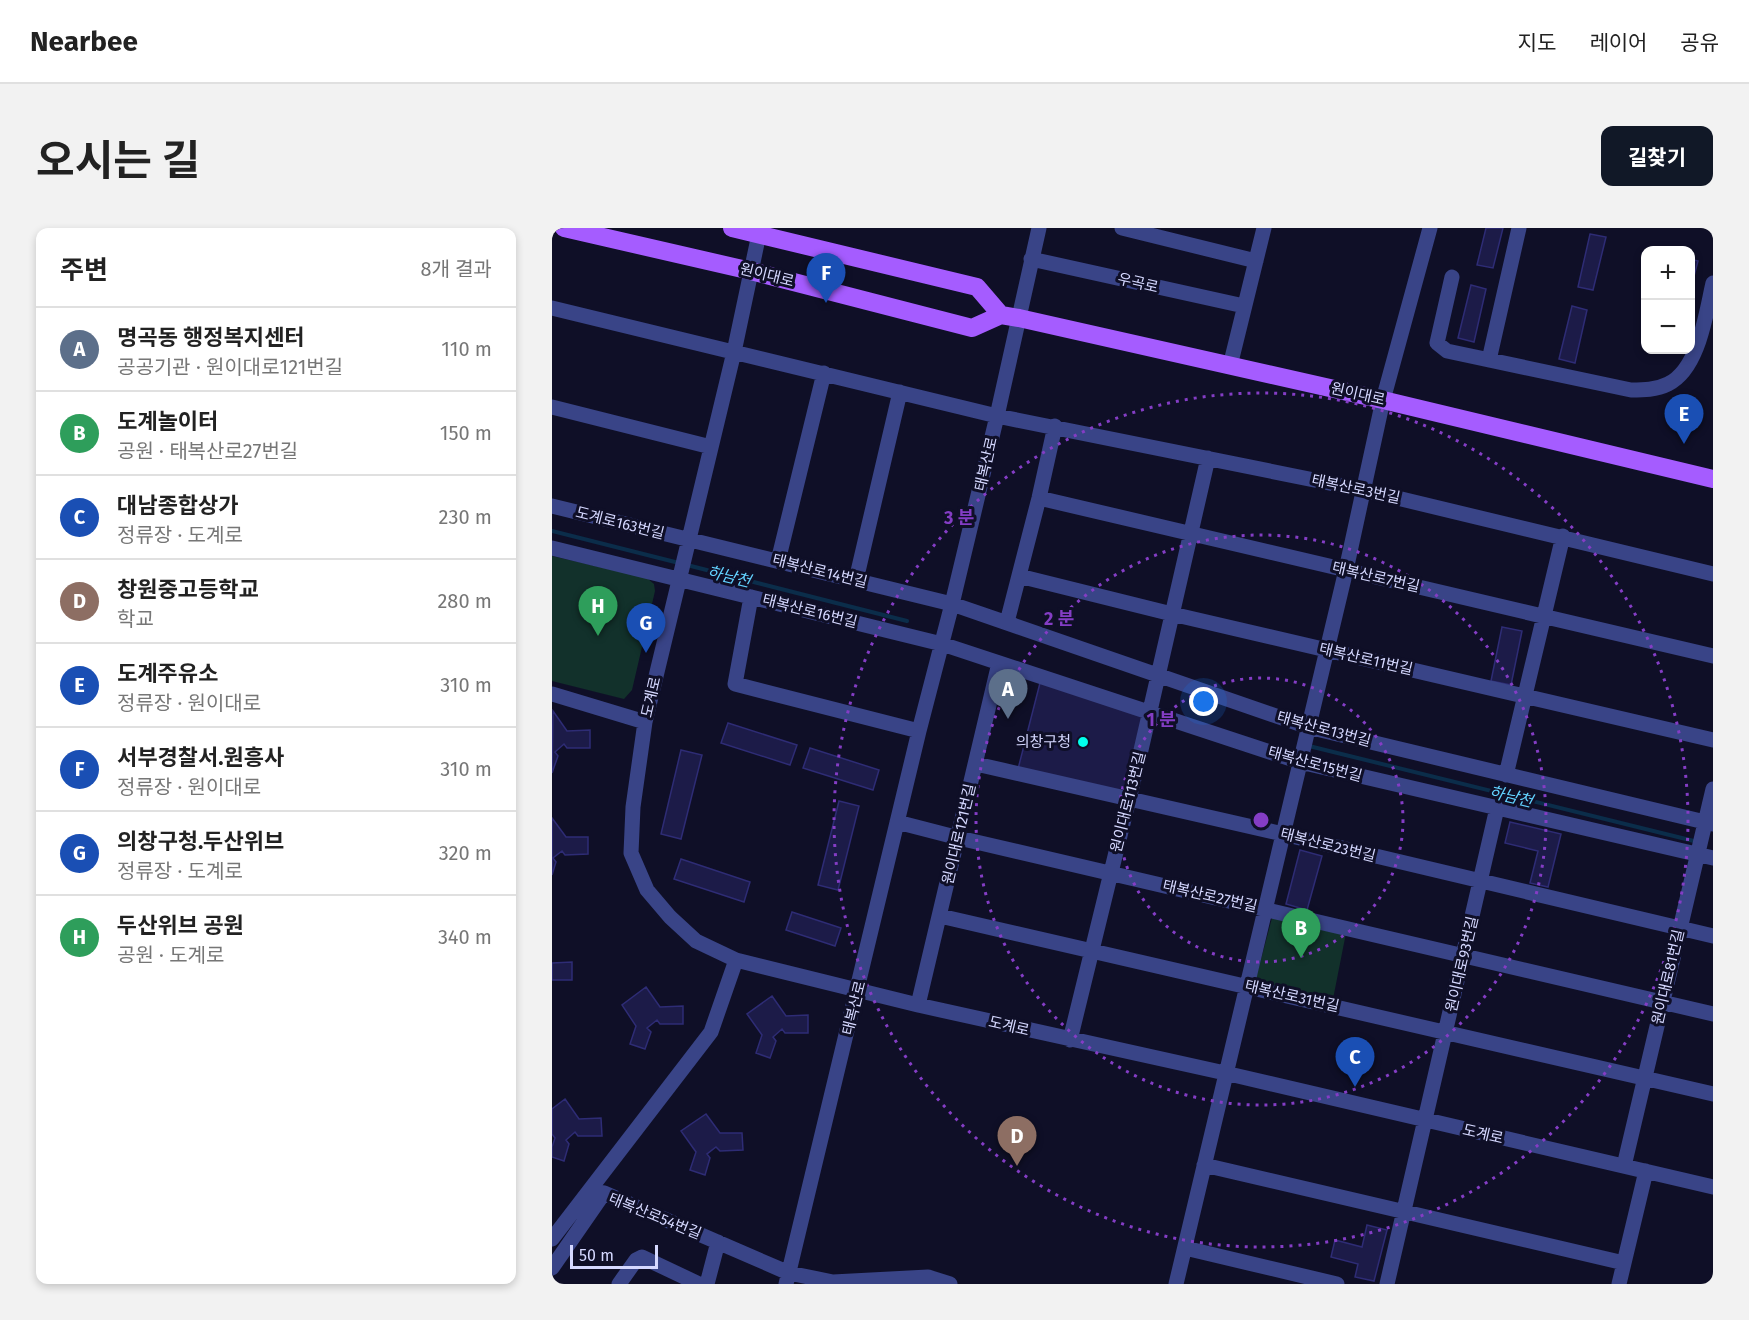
<!DOCTYPE html>
<html lang="ko">
<head>
<meta charset="utf-8">
<style>
  :root { --surface:#fff; --page:#f2f2f2; --text:#222; --muted:#767676; --line:#e0e0e0; --accent:#111827 }
  body { margin:0; font-family:"Fira Sans","Noto Sans KR",sans-serif; background:var(--page); color:var(--text) }
  .controls { position:absolute; right:18px; top:18px; display:grid; overflow:hidden; border-radius:12px; box-shadow:0 3px 9px #0003 }
  .controls button { width:54px; height:54px; display:grid; place-items:center; padding:0; border:0; border-bottom:2px solid var(--line); background:var(--surface); color:var(--text); font:30px sans-serif }
  .scale { position:absolute; left:18px; bottom:15px; width:88px; box-sizing:border-box; padding-left:6px; border:3px solid #d5d8ff; border-top:0; font-size:16px; line-height:21px; white-space:nowrap; color:#d5d8ff; -webkit-text-stroke:4px #0f0f27; paint-order:stroke }
  .you { position:absolute; left:652px; top:474px; width:21px; height:21px; margin:-15px; border:4px solid #fff; border-radius:50%; background:#1a73e8; box-shadow:0 0 0 9px #1a73e833 }
  .badge { display:grid; place-items:center; width:39px; height:39px; border-radius:50%; background:var(--accent); color:#fff; font-size:20px; font-weight:700 }
  .pin { position:absolute; translate:-50% -50px; filter:drop-shadow(0 2px 3px #0008) }
  .pin::after { content:''; position:absolute; top:32px; width:21px; height:18px; background:inherit; clip-path:polygon(0 0,100% 0,50% 100%) }
  .list { margin:0; padding:0; list-style:none }
  h2 { display:flex; justify-content:space-between; align-items:center; height:78px; margin:0; padding:0 24px; font-size:26px }
  h2 small { font-size:20px; font-weight:400; color:var(--muted) }
  .list li { display:grid; grid-template-columns:39px 1fr auto; gap:18px; align-items:center; box-sizing:border-box; height:84px; padding:0 24px; border-top:2px solid var(--line) }
  .list b { display:block; font-size:22px; white-space:nowrap }
  .list p { margin:0; font-size:20px; white-space:nowrap; color:var(--muted) }
  .list em { font-size:20px; font-style:normal; color:var(--muted) }
  .map { position:relative; flex:none; width:1161px; height:1056px; overflow:hidden; border-radius:12px }
  header { display:flex; align-items:center; gap:36px; box-sizing:border-box; height:84px; padding:0 30px; background:var(--surface); border-bottom:2px solid var(--line) }
  header strong { font-size:28px }
  nav { display:flex; gap:33px; margin-inline-start:auto; font-size:21px }
  .intro { display:flex; align-items:center; justify-content:space-between; box-sizing:border-box; height:144px; padding:0 36px }
  h1 { margin:0; font-size:42px }
  .button { padding:15px 27px; border-radius:12px; background:var(--accent); color:#fff; font-size:21px; font-weight:700 }
  main { display:flex; gap:36px; padding:0 36px }
  aside { flex:1; background:var(--surface); border-radius:12px; box-shadow:0 3px 9px #0003 }
  .map>svg:first-child { display:block }
  .green { fill:#12312b }
  .lines { fill:none; stroke-linecap:round; stroke-linejoin:round }
  .stream { stroke:#0b2d4a; stroke-width:4 }
  .building { fill:#1c1b48; stroke:#2e2c75; stroke-width:1.5 }
  .minor { stroke:#394487; stroke-width:15 }
  .major { stroke:#a55cff; stroke-width:18 }
  .ring { fill:none; stroke:#843dc5; stroke-width:3; stroke-dasharray:3 6 }
  .poi-dot { fill:#01ffec; stroke:#0f0f27; stroke-width:2 }
  .labels { text-anchor:middle; stroke-width:6; stroke-linejoin:round; paint-order:stroke }
  .street-label { font-size:15px; fill:#d5d8ff; stroke:#0f0f27 }
  .poi-label { font-size:15px; fill:#d5d8ff; stroke:#0f0f27; text-anchor:end }
  .water-label { font-size:16px; font-style:italic; fill:#63d2ff; stroke:#0f0f27 }
  .centre { fill:#843dc5; stroke:#0f0f27; stroke-width:3 }
  .ring-label { font-size:18px; text-anchor:middle; font-weight:bold; fill:#843dc5; stroke:#0f0f27; stroke-width:6; stroke-linejoin:round; paint-order:stroke }
</style>
</head>
<body>
<header>
<strong>Nearbee</strong>
<nav><a>지도</a><a>레이어</a><a>공유</a></nav>
</header>
<div class="intro"><h1>오시는 길</h1><a class="button">길찾기</a></div>
<main>
<aside>
<h2>주변<small>8개 결과</small></h2>
<ul class="list">
<li><span class="badge" style="background:#5c6f8a">A</span><div><b>명곡동 행정복지센터</b><p>공공기관 · 원이대로121번길</p></div><em>110 m</em></li>
<li><span class="badge" style="background:#2e9e5b">B</span><div><b>도계놀이터</b><p>공원 · 태복산로27번길</p></div><em>150 m</em></li>
<li><span class="badge" style="background:#1a4fb4">C</span><div><b>대남종합상가</b><p>정류장 · 도계로</p></div><em>230 m</em></li>
<li><span class="badge" style="background:#8d6e63">D</span><div><b>창원중고등학교</b><p>학교</p></div><em>280 m</em></li>
<li><span class="badge" style="background:#1a4fb4">E</span><div><b>도계주유소</b><p>정류장 · 원이대로</p></div><em>310 m</em></li>
<li><span class="badge" style="background:#1a4fb4">F</span><div><b>서부경찰서.원흥사</b><p>정류장 · 원이대로</p></div><em>310 m</em></li>
<li><span class="badge" style="background:#1a4fb4">G</span><div><b>의창구청.두산위브</b><p>정류장 · 도계로</p></div><em>320 m</em></li>
<li><span class="badge" style="background:#2e9e5b">H</span><div><b>두산위브 공원</b><p>공원 · 도계로</p></div><em>340 m</em></li>
</ul>
</aside>
<div class="map">
<svg width="1161" height="1056" viewBox="0 0 1161 1056">
  <rect width="100%" height="100%" fill="#0f0f27"/>
  <path class="green" d="M 0,328 L 95,350 L 102,356 L 103,363 L 80,462 L 72,471 L 0,453 Z
    M 720,690 L 794,705 L 781,771 L 703,754 Z"/>
  <g class="lines">
    <path class="stream" d="M 0,303 L 127,335
      M 135,337 L 355,393
      M 757,518 L 1146,614"/>
  </g>
  <path class="building" d="M 934,0 L 951,0 L 941,40 L 925,37 Z
    M 1038,6 L 1054,9 L 1041,62 L 1026,59 Z
    M 1138,31 L 1146,33 L 1138,63 Z
    M 919,57 L 934,61 L 922,114 L 906,110 Z
    M 1020,78 L 1035,82 L 1023,135 L 1007,131 Z
    M 950,399 L 970,403 L 959,457 L 939,453 Z
    M 489,451 L 595,486 L 576,567 L 466,541 Z
    M 1,483 L 15,503 L 38,502 L 38,520 L 15,520 L 12,516 L 3,524 L 6,528 L 0,545 Z
    M 176,495 L 245,517 L 238,537 L 169,515 Z
    M 258,520 L 327,542 L 321,562 L 251,540 Z
    M 129,522 L 150,527 L 129,611 L 109,606 Z
    M 287,573 L 307,578 L 286,662 L 266,657 Z
    M 0,590 L 14,609 L 36,609 L 36,626 L 13,627 L 10,623 L 1,630 L 4,634 L 0,647 Z
    M 958,594 L 1009,606 L 996,659 L 978,655 L 986,623 L 953,615 Z
    M 748,622 L 770,628 L 755,682 L 734,676 Z
    M 129,631 L 198,654 L 192,674 L 122,651 Z
    M 240,684 L 289,700 L 283,718 L 234,702 Z
    M 20,734 L 20,752 L 0,752 L 0,735 Z
    M 94,759 L 108,779 L 131,778 L 131,796 L 108,796 L 105,792 L 95,800 L 99,804 L 93,821 L 78,816 L 84,798 L 70,777 Z
    M 220,768 L 234,788 L 256,787 L 256,805 L 233,805 L 230,801 L 221,809 L 224,813 L 218,830 L 204,825 L 210,807 L 195,786 Z
    M 13,871 L 27,891 L 49,890 L 50,908 L 26,908 L 23,904 L 14,912 L 17,916 L 12,933 L 0,929 L 0,919 L 3,910 L 0,906 L 0,881 Z
    M 154,886 L 168,905 L 190,905 L 191,922 L 168,923 L 164,919 L 155,926 L 158,930 L 153,947 L 138,942 L 144,924 L 129,903 Z
    M 815,997 L 835,1002 L 822,1053 L 803,1049 L 806,1036 L 779,1029 L 783,1012 L 810,1019 Z"/>
  <g class="lines">
    <path class="minor" d="M 570,0 L 704,33
      M 207,6 L 182,124 L 93,494 L 81,579 L 79,625 L 95,662 L 118,689 L 144,713 L 184,732 L 366,777 L 673,845 L 1161,959
      M 479,31 L 692,78
      M 900,49 L 885,115 L 895,123 L 1079,162 C 1091,162 1104,162 1116,156 C 1147,141 1154,85 1161,55
      M 0,80 L 445,188 L 812,262 L 1161,346
      M 937,132 L 967,0
      M 678,138 L 712,0
      M 0,179 L 159,219
      M 487,270 L 1161,428
      M 0,278 L 400,376 L 756,499 L 1161,596
      M 0,320 L 390,416 L 748,534 L 1161,630
      M 226,333 L 272,145
      M 467,348 L 620,386 L 1161,512
      M 304,352 L 348,164
      M 199,369 L 183,456 L 367,503
      M 455,394 L 487,270 L 503,198
      M 0,466 L 93,494
      M 424,536 L 731,606 L 1161,708
      M 954,547 L 1011,308
      M 345,594 L 407,610 L 1161,786
      M 388,688 L 1161,866
      M 366,777 L 447,435
      M 518,812 L 589,522 L 656,230
      M 652,937 L 1072,1035
      M 1072,938 L 1161,561
      M 0,1011 L 159,804 L 184,732
      M 633,1020 L 785,1056
      M 0,1040 L 52,965 L 237,1045 L 281,1054 L 376,1049 L 398,1056
      M 67,1056 L 84,1032 L 90,1029 L 147,1056
      M 155,1056 L 166,1014
      M 234,1056 L 367,503 L 400,376 L 445,188 L 487,0
      M 624,1056 L 794,342 L 831,172 L 878,0
      M 835,1056 L 945,580
      M 1067,1056 L 1094,943"/>
    <path class="major" d="M 12,0 L 199,43 L 420,100 L 449,87 L 467,90 L 831,172 L 1161,251
      M 180,0 L 425,59 L 449,87"/>
  </g>
  <g class="ring">
    <circle cx="709" cy="592" r="142"/>
    <circle cx="709" cy="592" r="285"/>
    <circle cx="709" cy="592" r="427"/>
  </g>
  <circle class="poi-dot" cx="531" cy="514" r="6"/>
  <g class="labels">
    <g class="street-label">
      <text transform="translate(215 47) rotate(14)" y="5">원이대로</text>
      <text transform="translate(586 55) rotate(13)" y="5">우곡로</text>
      <text transform="translate(806 166) rotate(13)" y="5">원이대로</text>
      <text transform="translate(434 236) rotate(-77)" y="5">태복산로</text>
      <text transform="translate(804 261) rotate(12)" y="5">태복산로3번길</text>
      <text transform="translate(68 295) rotate(14)" y="5">도계로163번길</text>
      <text transform="translate(268 343) rotate(14)" y="5">태복산로14번길</text>
      <text transform="translate(824 349) rotate(13)" y="5">태복산로7번길</text>
      <text transform="translate(258 383) rotate(14)" y="5">태복산로16번길</text>
      <text transform="translate(814 431) rotate(13)" y="5">태복산로11번길</text>
      <text transform="translate(99 469) rotate(-77)" y="5">도계로</text>
      <text transform="translate(772 501) rotate(15)" y="5">태복산로13번길</text>
      <text transform="translate(763 536) rotate(15)" y="5">태복산로15번길</text>
      <text transform="translate(576 574) rotate(-76)" y="5">원이대로113번길</text>
      <text transform="translate(407 606) rotate(-77)" y="5">원이대로121번길</text>
      <text transform="translate(776 617) rotate(14)" y="5">태복산로23번길</text>
      <text transform="translate(658 668) rotate(13)" y="5">태복산로27번길</text>
      <text transform="translate(910 736) rotate(-77)" y="5">원이대로93번길</text>
      <text transform="translate(1116 749) rotate(-77)" y="5">원이대로81번길</text>
      <text transform="translate(740 768) rotate(13)" y="5">태복산로31번길</text>
      <text transform="translate(302 780) rotate(-76)" y="5">태복산로</text>
      <text transform="translate(457 798) rotate(13)" y="5">도계로</text>
      <text transform="translate(931 906) rotate(13)" y="5">도계로</text>
      <text transform="translate(103 988) rotate(22)" y="5">태복산로54번길</text>
    </g>
    <g class="poi-label">
      <text x="519" y="519">의창구청</text>
    </g>
    <g class="water-label">
      <text transform="translate(177 348) rotate(14)" y="6">하남천</text>
      <text transform="translate(959 568) rotate(14)" y="6">하남천</text>
    </g>
  </g>
  <circle cx="709" cy="592" r="9" class="centre"/>
  <g class="ring-label">
    <text x="407" y="296">3 분</text>
    <text x="507" y="397">2 분</text>
    <text x="609" y="498">1 분</text>
  </g>
</svg>
<div class="controls">
<button>+</button>
<button>−</button>
</div>
<div class="scale">50 m</div>
<div class="you"></div>
<div class="pin badge" style="left:456px;top:491px;background:#5c6f8a">A</div>
<div class="pin badge" style="left:749px;top:730px;background:#2e9e5b">B</div>
<div class="pin badge" style="left:803px;top:859px;background:#1a4fb4">C</div>
<div class="pin badge" style="left:465px;top:938px;background:#8d6e63">D</div>
<div class="pin badge" style="left:1132px;top:216px;background:#1a4fb4">E</div>
<div class="pin badge" style="left:274px;top:75px;background:#1a4fb4">F</div>
<div class="pin badge" style="left:94px;top:425px;background:#1a4fb4">G</div>
<div class="pin badge" style="left:46px;top:408px;background:#2e9e5b">H</div>
</div>
</main>
</body>
</html>
